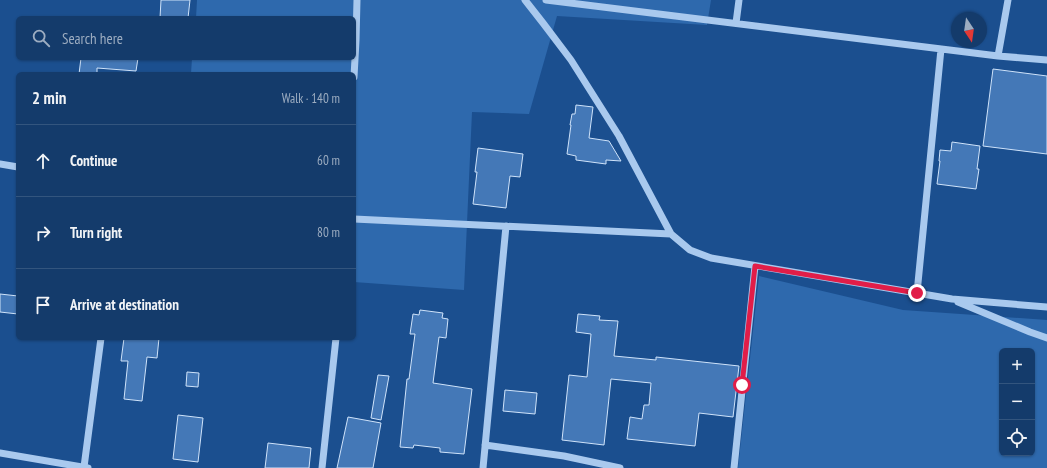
<!DOCTYPE html>
<html lang="en">
<head>
<meta charset="utf-8">
<style>
  :root { --surface:#143b6b; --page:#214673; --text:#f1f3f6; --muted:#9dadc1; --line:#33557e }
  body { margin:0; font-family:"PT Sans Narrow",sans-serif; background:var(--page); color:var(--text) }
  .controls { position:absolute; right:12px; bottom:12px; display:grid; overflow:hidden; border-radius:6px; box-shadow:0 1px 3px #0004 }
  .controls button { width:36px; height:36px; display:grid; place-items:center; padding:0; border:0; border-bottom:1px solid var(--line); background:var(--surface); color:var(--text); font:20px sans-serif }
  .compass { position:absolute; left:951px; top:12px; width:36px; height:36px; border-radius:50%; background:var(--surface); box-shadow:0 1px 3px #0004; rotate:167deg }
  .stop { position:absolute; width:12px; height:12px; margin:-9px; border:3px solid #e11d48; border-radius:50%; background:#fff }
  .stop.end { background:#e11d48; border-color:#fff; box-shadow:0 1px 4px #0008 }
  .list { margin:0; padding:0; list-style:none }
  h2 { display:flex; justify-content:space-between; align-items:center; height:52px; margin:0; padding:0 16px; font-size:17px }
  h2 small { font-size:13px; font-weight:400; color:var(--muted) }
  .list li { display:grid; grid-template-columns:26px 1fr auto; gap:12px; align-items:center; box-sizing:border-box; height:72px; padding:0 16px; border-top:1px solid var(--line) }
  .list b { display:block; font-size:15px; white-space:nowrap }
  .list em { font-size:13px; font-style:normal; color:var(--muted) }
  .icon { flex:none; width:22px; height:22px; fill:none; stroke:currentColor; stroke-width:2; stroke-linecap:round; stroke-linejoin:round }
  .map { position:relative; flex:none; width:1047px; height:468px; overflow:hidden }
  .search { position:absolute; background:var(--surface); box-shadow:0 1px 3px #0004; left:16px; top:16px; width:340px; height:44px; display:flex; align-items:center; gap:10px; box-sizing:border-box; padding:0 14px; border-radius:6px; color:var(--muted); font-size:15px }
  .panel { position:absolute; background:var(--surface); box-shadow:0 1px 3px #0004; left:16px; top:72px; width:340px; height:268px; border-radius:6px }
  .map>svg:first-child { display:block }
  .green { fill:#2e69ad; fill-rule:evenodd }
  .building { fill:#4478b7; stroke:#cfe3fa }
  .lines { fill:none; stroke-linecap:round; stroke-linejoin:round }
  .minor { stroke:#a9c9ee; stroke-width:7 }
  .route { stroke:#e11d48; stroke-width:5 }
</style>
</head>
<body>
<div class="map">
<svg width="1047" height="468" viewBox="0 0 1047 468">
  <rect width="100%" height="100%" fill="#1b4f8f"/>
  <path class="green" d="M 197,0 L 711,0 L 707,25 L 557,16 L 529,114 L 472,112 L 464,290 L 354,282 L 354,74 L 191,74 L 192,58 L 354,58 L 354,18 L 196,18 Z
    M 759,276 L 903,310 L 1047,320 L 1047,468 L 738,468 ZM 1002,351 L 1032,351 L 1032,453 L 1002,453 Z"/>
  <path class="building" d="M 161,0 L 190,0 L 188,18 L 160,18 Z
    M 81,58 L 138,58 L 136,71 L 97,68 L 97,74 L 79,74 Z
    M 993,69 L 1047,76 L 1047,154 L 983,146 Z
    M 576,105 L 593,107 L 589,138 L 609,141 L 621,161 L 606,160 L 606,164 L 576,160 L 576,156 L 567,154 L 571,125 L 570,125 L 572,114 L 575,114 Z
    M 952,142 L 980,146 L 977,169 L 979,169 L 976,189 L 937,184 L 940,161 L 939,161 L 940,150 L 951,151 Z
    M 478,148 L 523,154 L 520,177 L 510,176 L 506,208 L 473,204 L 477,172 L 475,172 Z
    M 0,294 L 18,296 L 18,314 L 0,312 Z
    M 420,310 L 443,313 L 442,318 L 448,319 L 446,338 L 439,337 L 433,383 L 472,389 L 464,454 L 440,452 L 440,448 L 414,445 L 413,448 L 400,447 L 407,379 L 409,379 L 415,334 L 410,334 L 413,314 L 419,315 Z
    M 578,314 L 600,316 L 599,320 L 618,321 L 614,356 L 656,360 L 656,357 L 739,366 L 733,417 L 699,413 L 695,446 L 627,439 L 630,417 L 642,419 L 644,405 L 649,405 L 651,383 L 611,379 L 604,445 L 562,440 L 569,375 L 587,377 L 591,334 L 576,332 Z
    M 124,338 L 159,338 L 157,358 L 147,357 L 142,401 L 124,399 L 128,361 L 121,361 Z
    M 187,372 L 199,373 L 198,387 L 186,386 Z
    M 378,375 L 389,376 L 381,420 L 371,418 Z
    M 505,390 L 537,393 L 535,414 L 503,411 Z
    M 178,415 L 203,418 L 198,462 L 173,459 Z
    M 348,417 L 381,423 L 373,468 L 337,468 Z
    M 268,443 L 311,448 L 309,468 L 265,468 Z"/>
  <g class="lines">
    <path class="minor" d="M 525,0 L 543,23 L 571,60 L 619,136 L 671,234 L 690,250 L 711,258 L 952,299 L 1047,307
      M 546,0 L 998,56 L 1047,60
      M 736,23 L 739,0
      M 998,56 L 1008,0
      M 354,77 L 356,40 L 357,0
      M 0,164 L 18,167
      M 354,219 L 671,234
      M 917,293 L 941,49
      M 958,302 L 1030,332 L 1047,338
      M 485,445 L 564,456 L 620,468
      M 0,453 L 88,468
      M 84,467 L 101,338
      M 322,468 L 336,338
      M 483,468 L 506,226
      M 734,468 L 755,266"/>
  </g>
  <g class="lines">
    <path class="route" d="M 742,385 L 755,266 L 917,293"/>
  </g>
</svg>
<div class="controls">
<button>+</button>
<button>−</button>
<button><svg class="icon" aria-label="locate" viewBox="0 0 24 24"><circle cx="12" cy="12" r="6"/><path d="M12 2v4M12 18v4M2 12h4M18 12h4"/></svg></button>
</div>
<svg class="compass" viewBox="-18 -18 36 36"><path d="M0-13l5 13h-10z" fill="#e53935"/><path d="M0 13l5-13h-10z" fill="#9dadc1"/></svg>
<div class="stop" style="left:742px;top:385px"></div>
<div class="stop end" style="left:917px;top:293px"></div>
<div class="search"><svg class="icon" aria-label="search" viewBox="0 0 24 24"><circle cx="10" cy="10" r="6"/><path d="M15 15l6 6"/></svg>Search here</div>
<section class="panel">
<h2>2 min<small>Walk · 140 m</small></h2>
<ul class="list">
<li><svg class="icon" aria-label="ahead" viewBox="0 0 24 24"><path d="M12 20V5M6 11l6-6 6 6"/></svg><div><b>Continue</b></div><em>60 m</em></li>
<li><svg class="icon" aria-label="right" viewBox="0 0 24 24"><path d="M7 20v-9h11M14 6l5 5-5 5"/></svg><div><b>Turn right</b></div><em>80 m</em></li>
<li><svg class="icon" aria-label="arrive" viewBox="0 0 24 24"><path d="M6 21V4h12l-3 4 3 4H6"/></svg><div><b>Arrive at destination</b></div></li>
</ul>
</section>
</div>
</body>
</html>
